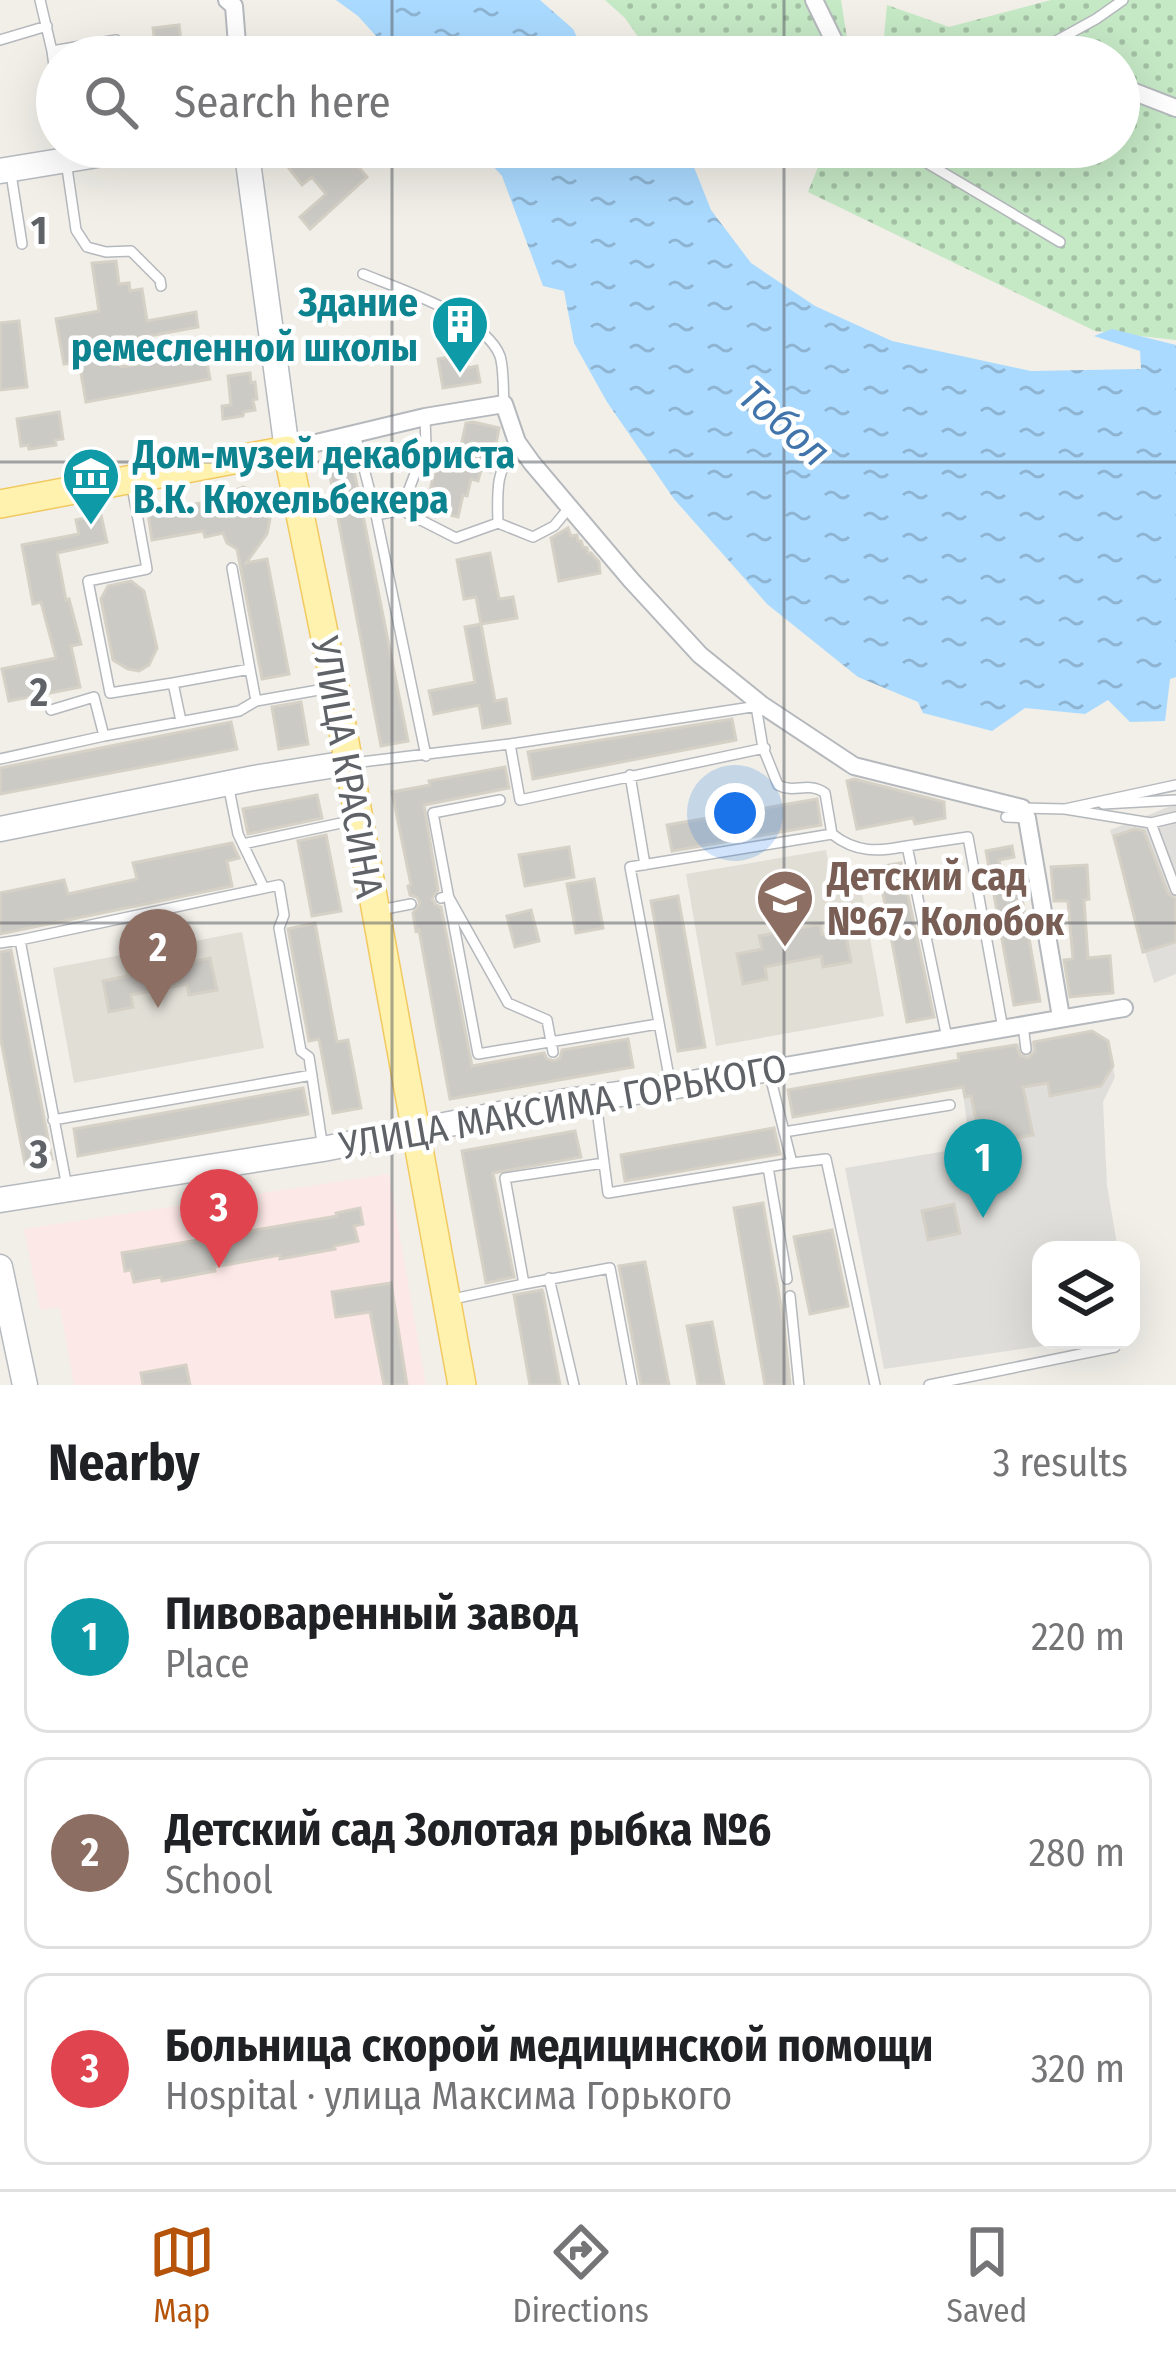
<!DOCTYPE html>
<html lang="en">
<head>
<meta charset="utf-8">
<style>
  :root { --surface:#fff; --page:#f2f2f2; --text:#202124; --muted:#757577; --line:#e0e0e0; --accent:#b45309 }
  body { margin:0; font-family:"Fira Sans Condensed",sans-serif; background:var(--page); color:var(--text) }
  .controls { position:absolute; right:36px; bottom:36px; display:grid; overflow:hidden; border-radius:24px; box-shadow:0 12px 48px #0002 }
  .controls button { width:108px; height:108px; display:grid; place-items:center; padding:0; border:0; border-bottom:3px solid var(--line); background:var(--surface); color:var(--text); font:60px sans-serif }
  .you { position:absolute; left:735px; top:813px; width:42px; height:42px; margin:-30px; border:9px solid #fff; border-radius:50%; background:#1a73e8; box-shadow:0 0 0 18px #1a73e833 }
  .badge { display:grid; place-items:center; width:78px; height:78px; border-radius:50%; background:var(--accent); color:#fff; font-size:39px; font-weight:700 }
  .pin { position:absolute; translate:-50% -99px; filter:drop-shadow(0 3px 6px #0008) }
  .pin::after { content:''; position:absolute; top:63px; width:42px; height:36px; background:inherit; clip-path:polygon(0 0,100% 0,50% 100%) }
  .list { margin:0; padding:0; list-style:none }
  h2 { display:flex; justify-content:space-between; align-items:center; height:156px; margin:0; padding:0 48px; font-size:51px }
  h2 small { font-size:39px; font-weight:400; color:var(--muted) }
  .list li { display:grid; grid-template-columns:78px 1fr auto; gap:36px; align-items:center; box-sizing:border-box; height:192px; margin:0 24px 24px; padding:0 24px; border:3px solid var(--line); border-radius:24px }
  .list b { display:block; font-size:45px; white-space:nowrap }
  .list p { margin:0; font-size:39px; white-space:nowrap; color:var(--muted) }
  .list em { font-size:39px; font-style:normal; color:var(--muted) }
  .icon { flex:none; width:66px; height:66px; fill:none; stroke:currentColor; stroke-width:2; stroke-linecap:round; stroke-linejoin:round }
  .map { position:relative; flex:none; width:1176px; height:1385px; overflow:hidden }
  .search { position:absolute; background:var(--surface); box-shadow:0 12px 48px #0002; left:36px; right:36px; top:36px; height:132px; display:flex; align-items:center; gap:30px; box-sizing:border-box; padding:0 42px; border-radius:66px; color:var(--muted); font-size:45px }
  .sheet { height:804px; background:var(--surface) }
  nav { display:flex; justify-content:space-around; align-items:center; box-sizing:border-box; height:168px; border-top:3px solid var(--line); background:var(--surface); font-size:33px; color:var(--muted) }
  nav a { display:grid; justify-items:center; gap:6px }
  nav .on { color:var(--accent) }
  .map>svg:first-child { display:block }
  .industrial { fill:#e0deda }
  .education { fill:#e1ded6 }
  .medical { fill:#fce8e6 }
  .garden { fill:url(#garden-dots) }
  .water { fill:url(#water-ripples) }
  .building { fill:#cccac5; stroke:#d6d1c6; stroke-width:3 }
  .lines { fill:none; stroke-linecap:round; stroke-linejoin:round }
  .lane-casing { stroke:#b5b8bc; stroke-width:12 }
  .street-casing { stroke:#b5b8bc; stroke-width:20 }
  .secondary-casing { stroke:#b6babf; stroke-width:27 }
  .primary-casing { stroke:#f2c960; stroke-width:30 }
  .lane { stroke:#fff; stroke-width:9 }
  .street { stroke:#fff; stroke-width:16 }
  .secondary { stroke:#fff; stroke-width:24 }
  .primary { stroke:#fff2af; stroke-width:27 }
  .grid { fill:none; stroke:#5f6368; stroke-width:3; stroke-opacity:0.55 }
  .labels { text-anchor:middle; stroke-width:9; stroke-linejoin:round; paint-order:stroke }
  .culture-label { font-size:39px; font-weight:bold; fill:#0d838f; stroke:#fff; text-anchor:end }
  .street-label { font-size:39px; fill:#5f6368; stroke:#fff }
  .education-label { font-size:39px; font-weight:bold; fill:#785e54; stroke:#fff; text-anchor:start }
  .water-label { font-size:42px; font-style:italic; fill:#4174aa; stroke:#fff }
  .grid-label { font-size:39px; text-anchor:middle; font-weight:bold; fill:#5f6368; stroke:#fff; stroke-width:9; stroke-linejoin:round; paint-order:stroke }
</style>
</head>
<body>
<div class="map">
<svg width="1176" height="1385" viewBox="0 0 1176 1385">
  <defs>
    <pattern id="garden-dots" width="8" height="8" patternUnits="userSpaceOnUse" patternTransform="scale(3)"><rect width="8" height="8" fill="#c5e8c5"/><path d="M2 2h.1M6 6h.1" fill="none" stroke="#a3c0a4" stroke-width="1.8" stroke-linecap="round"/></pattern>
    <pattern id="water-ripples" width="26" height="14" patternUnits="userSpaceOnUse" patternTransform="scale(3)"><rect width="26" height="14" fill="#aadaff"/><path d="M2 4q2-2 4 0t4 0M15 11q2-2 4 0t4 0" fill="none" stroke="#8eb4d2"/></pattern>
  </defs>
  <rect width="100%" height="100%" fill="#f1efe8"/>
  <path class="industrial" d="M 1176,804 L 1176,974 L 1154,983 L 1110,830 Z
    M 1092,1031 L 1108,1041 L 1115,1077 L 1103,1102 L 1107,1185 L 1118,1250 L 1041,1250 L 1041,1340 L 1083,1340 L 884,1369 L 845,1168 L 970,1147 L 958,1054 Z"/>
  <path class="education" d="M 826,850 L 832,882 L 859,877 L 884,1016 L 716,1046 L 686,874 Z
    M 242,932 L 264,1048 L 74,1083 L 53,968 Z"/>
  <path class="medical" d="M 389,1174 L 426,1385 L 74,1385 L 60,1307 L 40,1310 L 24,1229 Z"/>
  <path class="garden" d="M 605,0 L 841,0 L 850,57 L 652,57 L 625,18 Z
    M 1051,0 L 1176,0 L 1176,113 L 1119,91 L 1119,57 L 882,57 L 887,5 L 949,27 Z
    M 1119,96 L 1176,117 L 1176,340 L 1095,331 L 808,192 L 826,147 L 1119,147 Z"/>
  <path class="water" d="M 336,0 L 540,0 L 573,29 L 587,57 L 395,57 L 358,16 Z
    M 476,147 L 686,147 L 711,210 L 751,263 L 815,306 L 892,341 L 1031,371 L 1141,369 L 1140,351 L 1094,336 L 1112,329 L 1176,345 L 1176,677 L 1170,679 L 1165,721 L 1130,722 L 1108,700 L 1085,714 L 1025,708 L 992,731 L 923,713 L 918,702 L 858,677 L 767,604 L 674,499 L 607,402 L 574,343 L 564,291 L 543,286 L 502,176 Z"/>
  <path class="building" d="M 179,25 L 183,57 L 157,57 L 153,28 Z
    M 295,147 L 342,147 L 367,177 L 310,229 L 300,217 L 326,194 L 312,177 L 302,185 L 284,162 L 287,153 Z
    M 116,261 L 119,284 L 129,283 L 130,291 L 142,289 L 147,321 L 196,312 L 198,327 L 116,342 L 121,367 L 205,352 L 210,379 L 86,402 L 79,362 L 64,364 L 56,319 L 99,311 L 92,263 Z
    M 19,321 L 27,387 L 0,390 L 0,323 Z
    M 466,354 L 468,368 L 477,366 L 480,382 L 443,388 L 438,359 Z
    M 250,373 L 251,383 L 255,382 L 257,399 L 253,400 L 255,410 L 244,412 L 243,416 L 223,419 L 222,406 L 231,405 L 228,376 Z
    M 59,412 L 63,439 L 55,440 L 56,445 L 29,449 L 28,445 L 21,446 L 17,419 Z
    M 473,422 L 499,428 L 491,472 L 481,470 L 478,481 L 471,479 L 467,496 L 463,495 L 458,517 L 437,512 L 435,517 L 425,512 L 436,465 L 442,467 L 445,455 L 453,457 L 456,445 L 461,446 L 466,423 Z
    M 351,455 L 408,741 L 381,746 L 327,460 Z
    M 243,487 L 262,495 L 268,508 L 270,519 L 267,534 L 246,563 L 267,559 L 289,674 L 262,679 L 237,549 L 227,543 L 223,533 L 205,537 L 203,531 L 152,540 L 148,513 L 222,499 L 226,494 Z
    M 101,515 L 107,542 L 57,553 L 66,600 L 69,599 L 81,644 L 71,646 L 80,687 L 9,701 L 2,669 L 56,658 L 41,602 L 33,604 L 22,545 L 79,534 L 76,520 Z
    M 568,528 L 571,536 L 577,535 L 578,541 L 581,541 L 583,547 L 587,548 L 588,553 L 591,553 L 599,562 L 600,573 L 559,581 L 551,538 Z
    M 490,553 L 499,599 L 513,597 L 517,618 L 481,624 L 476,597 L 464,599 L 457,560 Z
    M 131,581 L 144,591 L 157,648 L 149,665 L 139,671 L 128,669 L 113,660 L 101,599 L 108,586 Z
    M 481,624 L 495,701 L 506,699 L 510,723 L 483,728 L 479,705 L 434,714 L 429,691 L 475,682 L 465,627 Z
    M 301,702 L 308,744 L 279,749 L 272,707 Z
    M 732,719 L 736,740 L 533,779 L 528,752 Z
    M 231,722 L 237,749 L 0,794 L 0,768 Z
    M 505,767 L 509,788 L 424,805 L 438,890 L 432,899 L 436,905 L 441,907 L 472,1066 L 544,1053 L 547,1059 L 554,1061 L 560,1058 L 562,1050 L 628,1039 L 633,1067 L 450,1099 L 419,930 L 416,931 L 413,913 L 420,903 L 417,897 L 410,895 L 408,886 L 411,885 L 392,792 L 430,785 L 429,781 Z
    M 854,779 L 944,802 L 945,818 L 915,824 L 913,818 L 857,829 L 847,781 Z
    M 317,795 L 322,818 L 248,834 L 243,809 Z
    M 817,799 L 821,825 L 672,851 L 667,825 Z
    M 1135,829 L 1144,831 L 1168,893 L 1176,899 L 1176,942 L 1143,952 L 1114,836 Z
    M 326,835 L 341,911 L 312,916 L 298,841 Z
    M 232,843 L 239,858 L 227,861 L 232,886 L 0,934 L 0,893 L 64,880 L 68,894 L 137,879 L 133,863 Z
    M 1012,846 L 1014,857 L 999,860 L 1001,871 L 1017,870 L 1040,1001 L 1014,1005 L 986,851 Z
    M 569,847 L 574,877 L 525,886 L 519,855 Z
    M 901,863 L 934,1017 L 907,1022 L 878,867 Z
    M 1087,865 L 1089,899 L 1084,900 L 1088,958 L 1110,956 L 1113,993 L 1070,997 L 1064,960 L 1073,959 L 1068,901 L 1054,901 L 1051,867 Z
    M 594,879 L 603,928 L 576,933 L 567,884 Z
    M 678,896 L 705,1047 L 678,1051 L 651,901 Z
    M 531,910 L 539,941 L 515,947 L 507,916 Z
    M 315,923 L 337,1042 L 348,1040 L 361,1108 L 333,1113 L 319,1039 L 309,1041 L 288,929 Z
    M 820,924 L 822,935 L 845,930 L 851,962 L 823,967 L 821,956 L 765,967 L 767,979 L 743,984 L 737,954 L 762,949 L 759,936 Z
    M 11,950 L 52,1159 L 25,1164 L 0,1035 L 0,952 Z
    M 186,952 L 188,963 L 210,958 L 217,990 L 189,995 L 187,984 L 131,995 L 133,1007 L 109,1012 L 103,981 L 128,976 L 126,964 Z
    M 1092,1031 L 1108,1041 L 1113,1066 L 1101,1086 L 1050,1096 L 1048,1083 L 1023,1087 L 1033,1135 L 981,1145 L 971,1096 L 965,1097 L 963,1087 L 793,1117 L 788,1090 L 959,1060 L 958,1054 L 1016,1045 L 1020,1055 L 1028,1058 L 1035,1051 L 1034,1042 Z
    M 303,1088 L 308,1114 L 78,1156 L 74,1129 Z
    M 774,1128 L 780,1154 L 625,1181 L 621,1155 Z
    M 575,1131 L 581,1157 L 493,1173 L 514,1277 L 486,1283 L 462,1151 Z
    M 763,1203 L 783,1318 L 790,1384 L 787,1385 L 765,1385 L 734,1208 Z
    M 954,1204 L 960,1233 L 928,1240 L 922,1211 Z
    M 360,1208 L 363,1224 L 354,1226 L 358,1241 L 334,1246 L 335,1249 L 280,1259 L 280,1255 L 214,1267 L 215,1271 L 162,1281 L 161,1277 L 134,1282 L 131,1270 L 125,1271 L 122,1253 L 337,1216 L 336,1213 Z
    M 832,1230 L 848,1306 L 810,1314 L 794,1237 Z
    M 645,1262 L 669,1385 L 641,1385 L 619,1266 Z
    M 391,1283 L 407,1385 L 384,1385 L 370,1312 L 336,1317 L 332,1292 Z
    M 542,1290 L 543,1293 L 560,1385 L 530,1385 L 514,1295 Z
    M 712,1322 L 724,1385 L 698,1385 L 687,1326 Z
    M 186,1365 L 190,1385 L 143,1385 L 141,1373 Z"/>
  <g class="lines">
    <defs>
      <path id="lane" d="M 40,0 L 52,51 L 57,89
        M 0,40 L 47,26
        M 52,51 L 116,40
        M 1036,52 L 1096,19 L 1123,0
        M 64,147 L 76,230 L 87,247 L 106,252 L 131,251 L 160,280 L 161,286
        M 900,147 L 1060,242
        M 11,174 L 22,244
        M 363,274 C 400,289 485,317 500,356 C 504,369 503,390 504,404
        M 355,434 L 376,515 L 426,756
        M 131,481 L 147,569 L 88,581 L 110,693 L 173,683 L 181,721
        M 401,510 L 426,445 L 425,418
        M 376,515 L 401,510 L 456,538 L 498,523 L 533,537 L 554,526 L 569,508
        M 498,523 C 497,488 496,472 516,443
        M 232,568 L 250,669
        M 173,683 L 250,669 L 256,701
        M 51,710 L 94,697 L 104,736
        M 510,744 L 520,800 L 765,748
        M 0,759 L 104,736 L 239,711 L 256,701 L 330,688
        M 353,763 L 510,744 L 758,706
        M 630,775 L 645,865
        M 228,784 L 238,834 L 264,888
        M 500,800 L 433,813 L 478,1054 L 658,1024
        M 1103,804 L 1176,800
        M 1022,808 L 1065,809 L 1176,785
        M 1065,809 L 1151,823 L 1176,890
        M 1006,817 L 1027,818
        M 1151,823 L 1176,817
        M 832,834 C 856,853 878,852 907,846
        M 243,844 L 355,820
        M 441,898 L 448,896 L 508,1003 L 547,1020 L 553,1052
        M 380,910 L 411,904
        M 0,943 L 20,940
        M 1023,1025 L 1026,1049
        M 947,1038 L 907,846 L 968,837 L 1003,1029
        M 769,1072 L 792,1163 L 826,1159 L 875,1385
        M 670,1082 L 630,867 L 832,834 L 825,793 C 809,781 794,794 778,785 L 763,748 L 756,706
        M 596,1102 L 608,1193 L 792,1163
        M 53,1120 L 312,1075
        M 784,1132 L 950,1105
        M 604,1163 L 505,1178 L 524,1284 L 610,1268 L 632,1385
        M 768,1167 L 787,1279
        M 67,1187 L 20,940 L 279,885 L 284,915 L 279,928 L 301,1051 L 309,1057 L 323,1149
        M 549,1278 L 574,1385
        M 790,1296 L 799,1385
        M 453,1299 L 524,1284
        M 929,1385 L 1115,1347"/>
      <path id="street" d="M 227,0 L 234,6 L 238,57
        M 814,0 L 837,47 L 849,57
        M 973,57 L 1036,52 L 1049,57
        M 1119,86 L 1176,108
        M 287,450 L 425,417 L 504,404 L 517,442 L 532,463 L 631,580 L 700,655 L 762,705 L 854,766 L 1022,808 L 1027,818 L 1061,1017
        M 768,1069 L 1124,1008"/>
      <path id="secondary" d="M 246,147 L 287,450
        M 0,171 L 146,147
        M 0,829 L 254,778 L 348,763
        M 0,1200 L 323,1149 L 561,1102 L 671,1087 L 768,1069
        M 0,1267 L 25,1385"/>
      <path id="primary" d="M 0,504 L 287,450 L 335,687 L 462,1385"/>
    </defs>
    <use href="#lane" class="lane-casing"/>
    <use href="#street" class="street-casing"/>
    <use href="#secondary" class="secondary-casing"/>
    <use href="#primary" class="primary-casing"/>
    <use href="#lane" class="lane"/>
    <use href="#street" class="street"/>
    <use href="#secondary" class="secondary"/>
    <use href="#primary" class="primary"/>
  </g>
  <path class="grid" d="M 392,0 L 392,57M 784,0 L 784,57M 392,147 L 392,1385M 784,147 L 784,1385M 0,462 L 1176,462M 0,923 L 1176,923"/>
  <defs>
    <symbol id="building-pin" viewBox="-11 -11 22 30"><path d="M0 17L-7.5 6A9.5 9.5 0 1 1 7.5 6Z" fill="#0f9aa8" stroke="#fff"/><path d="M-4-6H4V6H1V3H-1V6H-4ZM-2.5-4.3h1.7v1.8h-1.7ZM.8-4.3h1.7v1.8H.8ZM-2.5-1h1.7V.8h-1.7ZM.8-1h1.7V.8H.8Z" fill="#fff"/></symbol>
    <symbol id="museum-pin" viewBox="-11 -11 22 30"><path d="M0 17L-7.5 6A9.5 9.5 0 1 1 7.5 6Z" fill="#0f9aa8" stroke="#fff"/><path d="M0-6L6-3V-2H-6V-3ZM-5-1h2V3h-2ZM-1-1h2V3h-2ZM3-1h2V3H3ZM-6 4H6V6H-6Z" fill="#fff"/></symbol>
    <symbol id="school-pin" viewBox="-11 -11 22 30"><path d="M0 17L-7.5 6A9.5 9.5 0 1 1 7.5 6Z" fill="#8d6e63" stroke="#fff"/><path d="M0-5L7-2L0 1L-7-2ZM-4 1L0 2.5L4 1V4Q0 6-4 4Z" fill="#fff"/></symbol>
  </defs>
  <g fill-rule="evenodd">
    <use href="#building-pin" x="427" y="291" width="66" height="90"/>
    <use href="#museum-pin" x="58" y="443" width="66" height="90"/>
    <use href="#school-pin" x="752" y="865" width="66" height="90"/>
  </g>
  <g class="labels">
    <g class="culture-label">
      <text x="418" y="316">Здание<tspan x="418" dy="45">ремесленной школы</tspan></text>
      <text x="133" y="468" text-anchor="start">Дом-музей декабриста<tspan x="133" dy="45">В.К. Кюхельбекера</tspan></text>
    </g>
    <g class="street-label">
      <text transform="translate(348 767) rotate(80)" y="14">УЛИЦА КРАСИНА</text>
      <text transform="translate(563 1106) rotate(-10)" y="14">УЛИЦА МАКСИМА ГОРЬКОГО</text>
    </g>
    <g class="education-label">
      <text x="827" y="890">Детский сад<tspan x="827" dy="45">№67. Колобок</tspan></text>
    </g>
    <g class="water-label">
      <text transform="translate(785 423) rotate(41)" y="15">Тобол</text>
    </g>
  </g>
  <g class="grid-label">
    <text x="39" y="244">1</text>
    <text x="39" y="706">2</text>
    <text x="39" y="1168">3</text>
  </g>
</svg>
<div class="controls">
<button><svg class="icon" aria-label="layers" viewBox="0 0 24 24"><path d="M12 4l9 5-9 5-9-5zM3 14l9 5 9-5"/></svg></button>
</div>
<div class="you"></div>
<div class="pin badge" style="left:983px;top:1218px;background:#0f9aa8">1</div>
<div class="pin badge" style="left:158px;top:1008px;background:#8d6e63">2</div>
<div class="pin badge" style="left:219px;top:1268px;background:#e0444e">3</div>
<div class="search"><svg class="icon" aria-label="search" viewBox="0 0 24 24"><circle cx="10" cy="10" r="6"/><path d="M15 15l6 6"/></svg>Search here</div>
</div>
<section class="sheet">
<h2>Nearby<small>3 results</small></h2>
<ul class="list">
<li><span class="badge" style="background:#0f9aa8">1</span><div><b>Пивоваренный завод</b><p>Place</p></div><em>220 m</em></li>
<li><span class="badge" style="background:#8d6e63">2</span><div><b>Детский сад Золотая рыбка №6</b><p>School</p></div><em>280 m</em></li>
<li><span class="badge" style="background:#e0444e">3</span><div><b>Больница скорой медицинской помощи</b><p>Hospital · улица Максима Горького</p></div><em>320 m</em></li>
</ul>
</section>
<nav>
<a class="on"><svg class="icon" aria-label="map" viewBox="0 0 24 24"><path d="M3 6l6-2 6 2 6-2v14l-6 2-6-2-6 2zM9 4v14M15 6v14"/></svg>Map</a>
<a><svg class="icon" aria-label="directions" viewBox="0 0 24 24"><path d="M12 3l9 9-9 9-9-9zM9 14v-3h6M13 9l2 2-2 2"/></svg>Directions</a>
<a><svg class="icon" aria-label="saved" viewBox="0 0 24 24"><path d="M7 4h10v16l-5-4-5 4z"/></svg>Saved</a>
</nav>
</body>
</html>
